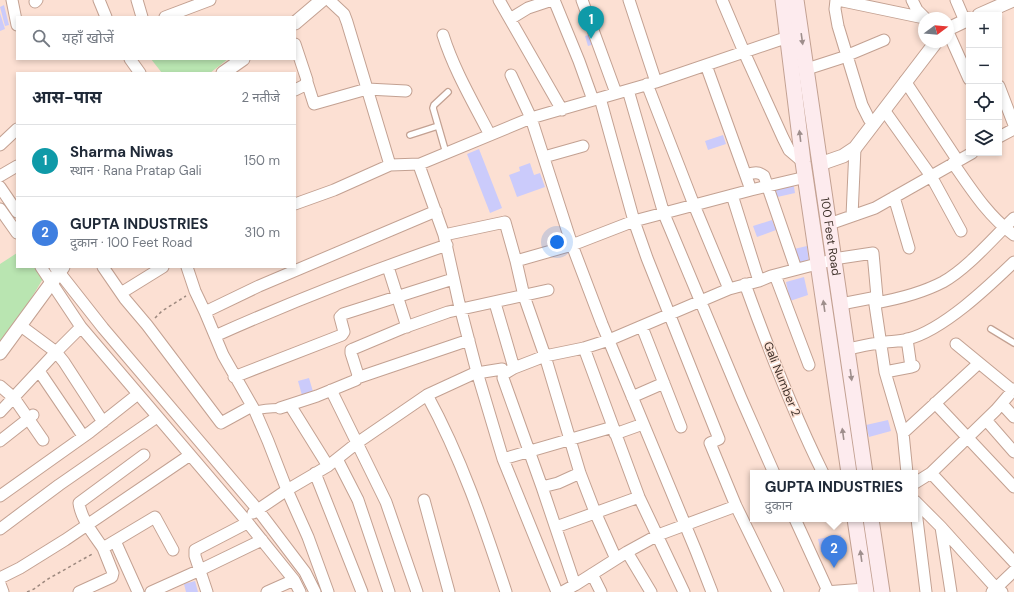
<!DOCTYPE html>
<html lang="hi">
<head>
<meta charset="utf-8">
<style>
  :root { --surface:#fff; --page:#f6f6f7; --text:#1f2937; --muted:#747a83; --line:#e0e1e3; --accent:#111827 }
  body { margin:0; font-family:"DM Sans","Noto Sans Devanagari",sans-serif; background:var(--page); color:var(--text) }
  .controls { position:absolute; right:12px; top:12px; display:grid; overflow:hidden; border-radius:0px; box-shadow:0 2px 6px #0003 }
  .controls button { width:36px; height:36px; display:grid; place-items:center; padding:0; border:0; border-bottom:1px solid var(--line); background:var(--surface); color:var(--text); font:20px sans-serif }
  .compass { position:absolute; left:918px; top:12px; width:36px; height:36px; border-radius:50%; background:var(--surface); box-shadow:0 2px 6px #0003; rotate:74deg }
  .you { position:absolute; left:557px; top:242px; width:14px; height:14px; margin:-10px; border:3px solid #fff; border-radius:50%; background:#1a73e8; box-shadow:0 0 0 6px #1a73e833 }
  .badge { display:grid; place-items:center; width:26px; height:26px; border-radius:50%; background:var(--accent); color:#fff; font-size:13px; font-weight:700 }
  .pin { position:absolute; translate:-50% -33px; filter:drop-shadow(0 1px 2px #0008) }
  .pin::after { content:''; position:absolute; top:21px; width:14px; height:12px; background:inherit; clip-path:polygon(0 0,100% 0,50% 100%) }
  .popup { position:absolute; left:750px; top:470px; width:168px; height:52px; box-sizing:border-box; display:grid; place-content:center; border-radius:0px; background:var(--surface); filter:drop-shadow(0 1px 3px #0005); font-size:13px; white-space:nowrap; color:var(--muted) }
  .popup b { font-size:15px; color:var(--text) }
  .popup::after { content:''; position:absolute; left:50%; top:100%; margin-left:-8px; border:8px solid transparent; border-top-color:var(--surface) }
  .list { margin:0; padding:0; list-style:none }
  h2 { display:flex; justify-content:space-between; align-items:center; height:52px; margin:0; padding:0 16px; font-size:17px }
  h2 small { font-size:13px; font-weight:400; color:var(--muted) }
  .list li { display:grid; grid-template-columns:26px 1fr auto; gap:12px; align-items:center; box-sizing:border-box; height:72px; padding:0 16px; border-top:1px solid var(--line) }
  .list b { display:block; font-size:15px; white-space:nowrap }
  .list p { margin:0; font-size:13px; white-space:nowrap; color:var(--muted) }
  .list em { font-size:13px; font-style:normal; color:var(--muted) }
  .icon { flex:none; width:22px; height:22px; fill:none; stroke:currentColor; stroke-width:2; stroke-linecap:round; stroke-linejoin:round }
  .map { position:relative; flex:none; width:1014px; height:592px; overflow:hidden }
  .search { position:absolute; background:var(--surface); box-shadow:0 2px 6px #0003; left:16px; top:16px; width:280px; height:44px; display:flex; align-items:center; gap:10px; box-sizing:border-box; padding:0 14px; border-radius:0px; color:var(--muted); font-size:15px }
  .panel { position:absolute; background:var(--surface); box-shadow:0 2px 6px #0003; left:16px; top:72px; width:280px; height:196px; border-radius:0px }
  .map>svg:first-child { display:block }
  .green { fill:#b9e5b1 }
  .building { fill:#cbcbfb }
  .lines { fill:none; stroke-linecap:round; stroke-linejoin:round }
  .service-casing { stroke:#c3a192; stroke-width:8 }
  .pedestrian-casing { stroke:#c3a192; stroke-width:10 }
  .minor-casing { stroke:#c3a192; stroke-width:13 }
  .tertiary-casing { stroke:#c3a192; stroke-width:15 }
  .secondary-casing { stroke:#c3a192; stroke-width:17 }
  .path { stroke:#9d897f; stroke-width:1.5; stroke-dasharray:3 3; stroke-linecap:butt }
  .service { stroke:#fff; stroke-width:5.5 }
  .pedestrian { stroke:#fff; stroke-width:8 }
  .minor { stroke:#fff; stroke-width:11 }
  .tertiary { stroke:#fff; stroke-width:13 }
  .secondary { stroke:#fdebee; stroke-width:15 }
  .oneway { fill:#9e8e8c }
  .labels { text-anchor:middle; stroke-width:3; stroke-linejoin:round; paint-order:stroke }
  .street-label { font-size:12px; fill:#3f322b; stroke:#fce0d3 }
</style>
</head>
<body>
<div class="map">
<svg width="1014" height="592" viewBox="0 0 1014 592">
  <rect width="100%" height="100%" fill="#fce0d3"/>
  <path class="green" d="M 151,59 L 228,59 L 210,73 L 162,73 Z
    M 17,253 L 17,267 L 36,267 L 44,277 L 26,307 L 0,343 L 0,264 Z"/>
  <path class="building" d="M 4,5 L 9,25 L 5,26 L 0,7 Z
    M 0,13 L 5,29 L 0,31 Z
    M 594,33 L 598,43 L 588,46 L 585,36 Z
    M 723,135 L 726,144 L 708,150 L 705,141 Z
    M 479,149 L 502,208 L 490,213 L 467,154 Z
    M 530,163 L 534,175 L 540,173 L 545,187 L 517,197 L 509,175 L 520,171 L 519,167 Z
    M 793,181 L 795,193 L 773,198 L 771,186 Z
    M 772,220 L 776,230 L 757,237 L 753,226 Z
    M 807,246 L 809,263 L 799,266 L 794,249 Z
    M 804,277 L 808,295 L 790,301 L 786,282 Z
    M 309,378 L 314,395 L 303,399 L 298,381 Z
    M 888,420 L 891,431 L 869,437 L 866,425 Z
    M 841,535 L 843,548 L 821,552 L 818,539 Z
    M 195,581 L 198,592 L 186,592 L 184,584 Z"/>
  <g class="lines">
    <defs>
      <path id="service" d="M 410,135 L 438,126
        M 446,153 L 433,108 L 434,105 L 448,92
        M 991,329 L 1014,343"/>
      <path id="pedestrian" d="M 255,411 C 261,409 273,408 280,408"/>
      <path id="minor" d="M 12,0 L 17,25
        M 99,0 L 106,17
        M 137,0 L 142,17
        M 329,0 L 344,14 L 347,22 L 390,165
        M 499,0 L 562,110
        M 554,0 L 579,61 L 593,100
        M 582,0 L 616,93
        M 629,0 L 656,82
        M 722,0 L 744,52 L 783,138 L 789,150 L 803,162
        M 836,0 L 835,9 L 838,26 L 862,105 L 869,119 L 874,123
        M 838,0 L 924,18
        M 912,0 L 917,10 L 925,18
        M 956,0 L 965,21
        M 35,2 L 37,0
        M 165,17 L 210,0
        M 510,19 L 528,8 L 552,0
        M 948,32 L 969,79
        M 443,35 C 454,70 473,102 490,135
        M 295,44 L 307,80 L 305,85 L 295,90
        M 130,59 L 140,73
        M 706,65 L 751,190 L 806,177
        M 807,69 L 841,58 L 884,40
        M 511,75 L 531,118 L 572,245 L 602,324 L 696,551 L 712,592
        M 905,81 L 958,161
        M 307,82 L 314,104 L 367,89 L 406,91
        M 647,84 L 694,205 L 729,289
        M 999,86 L 1014,125
        M 628,90 L 664,214 L 741,398 L 774,473
        M 600,98 L 634,221 L 647,258 L 719,439 L 710,443 L 736,506 L 778,592
        M 884,110 L 931,176 L 961,231
        M 999,137 L 1014,129
        M 0,145 L 17,129
        M 544,157 L 583,146
        M 953,163 C 971,189 988,216 1014,235
        M 420,164 L 420,168 L 444,235 L 459,303 L 477,372 L 503,459 L 557,592
        M 746,175 C 753,173 758,171 764,176 L 796,269
        M 0,176 L 17,166
        M 0,187 L 17,212
        M 732,195 L 759,281
        M 894,197 L 909,248
        M 295,204 L 334,190 L 390,165 L 420,164 L 531,118 L 656,82 L 788,37
        M 0,209 L 17,233
        M 852,216 L 855,148
        M 829,222 L 835,222 L 875,208 L 972,153
        M 444,235 L 505,222 L 516,261 L 524,296 L 545,356 L 580,473 L 595,512 L 616,559
        M 516,261 L 572,245 L 634,221 L 751,190
        M 41,267 L 81,327 L 244,518 L 294,580 L 300,592
        M 55,267 L 103,328 L 258,510 L 305,572 L 315,592
        M 103,267 L 125,299 L 147,325 L 221,423 L 252,406
        M 187,267 L 195,291 L 205,312 L 223,355 L 255,411 L 268,441 L 287,490 L 308,537 L 328,592
        M 388,267 L 407,327
        M 775,275 L 809,365
        M 745,284 C 768,348 793,412 823,473
        M 121,293 L 163,267
        M 874,298 L 885,372 L 903,433 L 907,473
        M 495,303 L 514,368
        M 875,303 C 898,299 922,293 943,282 C 968,268 993,238 1014,218
        M 205,312 L 259,286 L 436,211
        M 21,326 L 56,352 L 64,362 L 103,422
        M 642,327 L 681,427
        M 215,336 C 291,302 368,272 447,245
        M 907,339 L 911,367 L 914,366
        M 956,344 L 1012,390
        M 584,348 L 639,497 L 684,592
        M 847,349 C 858,347 869,344 880,343 C 889,341 899,342 908,339 C 943,330 988,287 1014,262
        M 39,371 L 83,436
        M 885,372 L 911,367
        M 477,373 L 502,369 L 504,374 L 503,378 L 542,487 L 575,585
        M 504,374 L 514,368 L 545,356 L 584,348 L 609,340 L 729,289 L 759,281 L 771,276 L 840,258 L 873,253 L 877,297 L 841,304
        M 234,377 L 342,335 L 344,332 L 340,317 L 343,314 L 453,279
        M 357,378 L 469,340
        M 0,386 L 14,398 L 43,440
        M 331,390 L 386,502 L 417,592
        M 427,395 C 461,457 484,525 506,592
        M 632,397 L 664,383
        M 935,403 L 1014,487
        M 1002,404 L 1014,417
        M 290,405 L 328,466
        M 280,408 L 317,396 L 356,380 L 358,375 L 351,353 L 351,350 L 353,349 L 403,328 L 448,312 L 548,290
        M 0,412 L 56,352 L 81,327
        M 986,420 L 1014,452
        M 903,433 L 979,363
        M 615,434 L 643,424
        M 0,441 L 33,415
        M 337,459 L 358,500 L 389,592
        M 503,459 L 613,427
        M 315,473 L 362,592
        M 931,473 L 1014,562
        M 915,483 L 931,473 L 996,410 L 1014,389
        M 542,487 L 558,483 L 580,473
        M 0,496 L 90,432 L 138,394
        M 424,500 L 449,592
        M 915,501 L 941,527 L 951,592
        M 915,503 L 926,592
        M 253,513 L 287,490 L 328,466 L 357,443 L 427,395 L 477,372
        M 795,519 L 828,591
        M 556,527 L 639,497
        M 941,527 L 996,588 L 1002,592
        M 0,529 L 59,485 L 157,417
        M 115,541 L 138,592
        M 103,548 C 94,535 81,519 79,503 L 144,455
        M 627,552 L 651,592
        M 592,574 L 601,592
        M 0,578 L 20,568 L 65,540 L 190,455
        M 0,584 L 3,592
        M 79,592 L 112,577 L 113,573 L 103,548 L 155,517 L 173,550
        M 151,592 L 200,570 L 262,540
        M 207,592 L 195,556 L 195,550 L 247,523
        M 267,592 L 294,580
        M 562,592 L 575,585 L 627,552 L 658,535 L 736,506
        M 825,592 L 865,589
        M 992,592 L 1014,571"/>
      <path id="tertiary" d="M 979,15 L 1013,0
        M 295,23 L 322,0
        M 948,29 L 969,19
        M 223,73 L 243,59
        M 820,164 L 843,156 L 855,148 L 936,42
        M 0,353 L 63,267"/>
      <g id="secondary">
        <path d="M 783,0 L 803,162 L 849,473"/>
        <path id="s1" d="M 796,0 L 865,473"/>
        <path d="M 855,519 L 866,592"/>
        <path d="M 871,519 L 882,592"/>
      </g>
    </defs>
    <use href="#service" class="service-casing"/>
    <use href="#pedestrian" class="pedestrian-casing"/>
    <use href="#minor" class="minor-casing"/>
    <use href="#tertiary" class="tertiary-casing"/>
    <use href="#secondary" class="secondary-casing"/>
    <path class="path" d="M 155,318 L 162,311 L 186,296
      M 27,592 L 34,589 L 48,579 L 94,553"/>
    <use href="#service" class="service"/>
    <use href="#pedestrian" class="pedestrian"/>
    <use href="#minor" class="minor"/>
    <use href="#tertiary" class="tertiary"/>
    <use href="#secondary" class="secondary"/>
  </g>
  <defs><path id="oneway-solid" d="M-6-.8H1V-3.2L6.5 0L1 3.2V.8H-6Z"/></defs>
  <g class="oneway">
    <use href="#oneway-solid" transform="translate(802 39) rotate(82)"/>
    <use href="#oneway-solid" transform="translate(800 136) rotate(-97)"/>
    <use href="#oneway-solid" transform="translate(824 306) rotate(-98)"/>
    <use href="#oneway-solid" transform="translate(851 375) rotate(82)"/>
    <use href="#oneway-solid" transform="translate(843 434) rotate(-98)"/>
    <use href="#oneway-solid" transform="translate(861 556) rotate(-98)"/>
  </g>
  <g class="labels">
    <g class="street-label">
      <text dy="4" stroke="none"><textPath href="#s1" startOffset="239">100 Feet Road</textPath></text>
      <text transform="translate(782 379) rotate(68)" y="4">Gali Number 2</text>
    </g>
  </g>
</svg>
<div class="controls">
<button>+</button>
<button>−</button>
<button><svg class="icon" aria-label="locate" viewBox="0 0 24 24"><circle cx="12" cy="12" r="6"/><path d="M12 2v4M12 18v4M2 12h4M18 12h4"/></svg></button>
<button><svg class="icon" aria-label="layers" viewBox="0 0 24 24"><path d="M12 4l9 5-9 5-9-5zM3 14l9 5 9-5"/></svg></button>
</div>
<svg class="compass" viewBox="-18 -18 36 36"><path d="M0-13l5 13h-10z" fill="#e53935"/><path d="M0 13l5-13h-10z" fill="#747a83"/></svg>
<div class="you"></div>
<div class="pin badge" style="left:591px;top:39px;background:#0f9aa8">1</div>
<div class="pin badge" style="left:834px;top:568px;background:#3f7fe0">2</div>
<div class="popup"><b>GUPTA INDUSTRIES</b>दुकान</div>
<div class="search"><svg class="icon" aria-label="search" viewBox="0 0 24 24"><circle cx="10" cy="10" r="6"/><path d="M15 15l6 6"/></svg>यहाँ खोजें</div>
<section class="panel">
<h2>आस-पास<small>2 नतीजे</small></h2>
<ul class="list">
<li><span class="badge" style="background:#0f9aa8">1</span><div><b>Sharma Niwas</b><p>स्थान · Rana Pratap Gali</p></div><em>150 m</em></li>
<li><span class="badge" style="background:#3f7fe0">2</span><div><b>GUPTA INDUSTRIES</b><p>दुकान · 100 Feet Road</p></div><em>310 m</em></li>
</ul>
</section>
</div>
</body>
</html>
